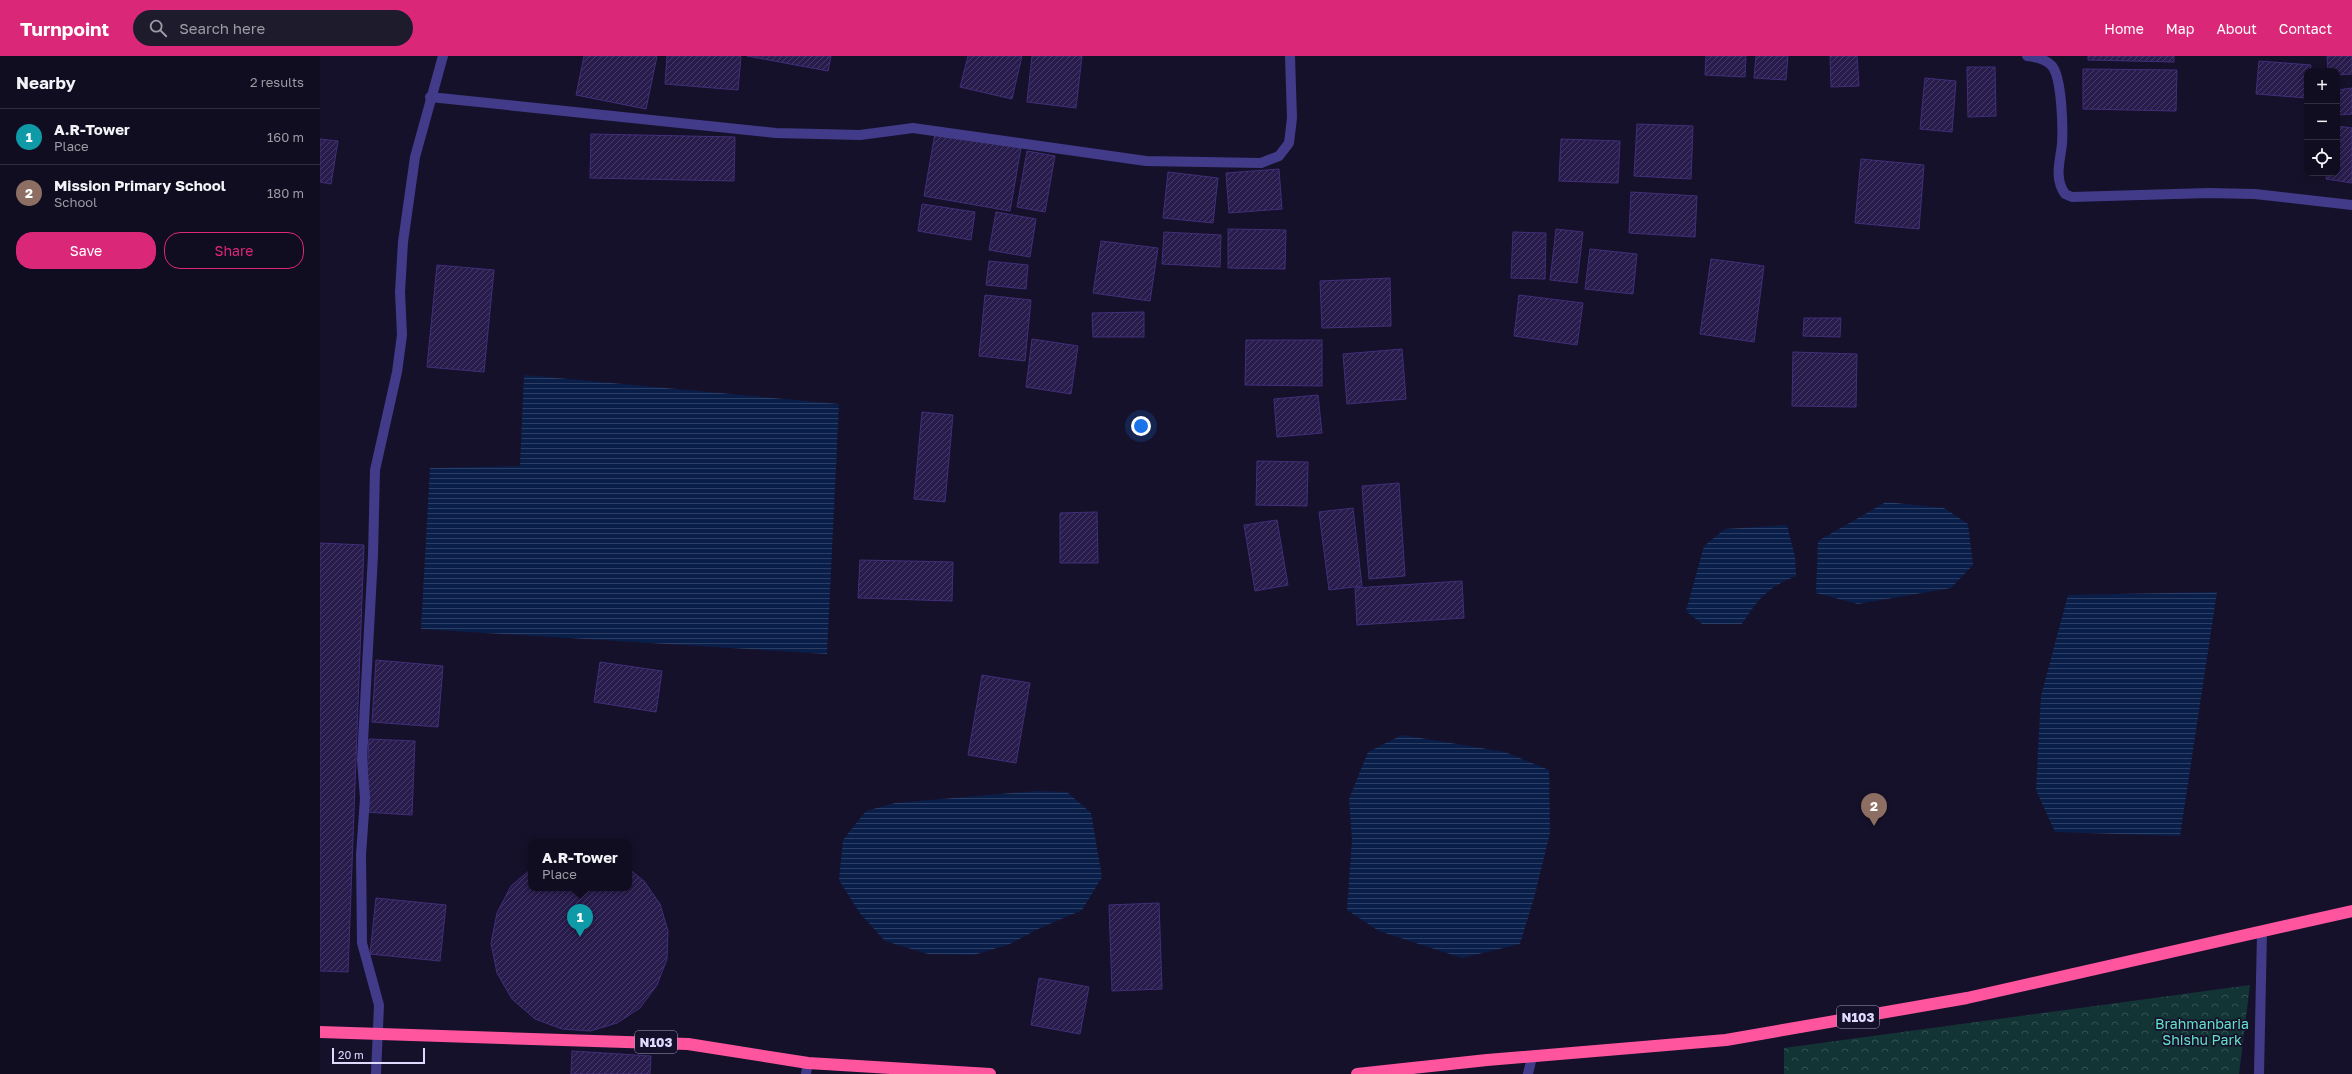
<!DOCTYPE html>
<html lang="en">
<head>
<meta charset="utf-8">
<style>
  :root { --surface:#100d20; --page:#1e1b2d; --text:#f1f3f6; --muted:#9c9ca5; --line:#302d3e; --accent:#db2777 }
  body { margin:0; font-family:"Golos Text",sans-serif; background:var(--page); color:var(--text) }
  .controls { position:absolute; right:12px; top:12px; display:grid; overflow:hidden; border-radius:8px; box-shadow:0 2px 6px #0003 }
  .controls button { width:36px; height:36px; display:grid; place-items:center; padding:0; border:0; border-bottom:1px solid var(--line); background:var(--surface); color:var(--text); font:20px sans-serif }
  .scale { position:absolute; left:12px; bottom:10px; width:93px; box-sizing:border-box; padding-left:4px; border:2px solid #e0daff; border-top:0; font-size:11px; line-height:14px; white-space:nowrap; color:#e0daff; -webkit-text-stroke:3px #16112b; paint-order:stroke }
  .you { position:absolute; left:821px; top:370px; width:14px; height:14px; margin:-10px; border:3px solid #fff; border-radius:50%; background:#1a73e8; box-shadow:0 0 0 6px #1a73e833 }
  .badge { display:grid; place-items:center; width:26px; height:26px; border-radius:50%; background:var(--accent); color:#fff; font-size:13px; font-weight:700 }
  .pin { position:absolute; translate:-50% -33px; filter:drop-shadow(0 1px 2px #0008) }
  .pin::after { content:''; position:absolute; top:21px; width:14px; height:12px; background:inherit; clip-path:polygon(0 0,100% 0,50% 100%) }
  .popup { position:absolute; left:208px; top:783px; width:104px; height:52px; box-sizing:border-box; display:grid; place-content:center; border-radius:8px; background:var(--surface); filter:drop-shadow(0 1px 3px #0005); font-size:13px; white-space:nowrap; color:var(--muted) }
  .popup b { font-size:15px; color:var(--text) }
  .popup::after { content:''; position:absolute; left:50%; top:100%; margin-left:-8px; border:8px solid transparent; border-top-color:var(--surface) }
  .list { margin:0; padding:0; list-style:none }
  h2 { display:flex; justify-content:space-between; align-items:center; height:52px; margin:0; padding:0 16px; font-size:17px }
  h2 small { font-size:13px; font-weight:400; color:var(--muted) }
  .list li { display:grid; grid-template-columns:26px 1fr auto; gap:12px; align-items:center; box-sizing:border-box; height:56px; padding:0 16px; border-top:1px solid var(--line) }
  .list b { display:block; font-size:15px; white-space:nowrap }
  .list p { margin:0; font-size:13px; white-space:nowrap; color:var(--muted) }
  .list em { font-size:13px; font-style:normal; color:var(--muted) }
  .actions { display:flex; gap:8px; padding:12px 16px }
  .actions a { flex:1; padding:9px 0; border:1px solid var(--accent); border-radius:16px; text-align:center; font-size:14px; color:var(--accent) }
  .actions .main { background:var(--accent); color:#fff }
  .icon { flex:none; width:22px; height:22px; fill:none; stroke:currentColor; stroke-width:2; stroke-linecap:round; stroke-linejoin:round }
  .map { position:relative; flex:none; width:2032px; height:1018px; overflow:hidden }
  header { display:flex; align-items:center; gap:24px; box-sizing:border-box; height:56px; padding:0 20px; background:var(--accent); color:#fff }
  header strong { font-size:19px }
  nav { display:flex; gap:22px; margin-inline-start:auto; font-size:14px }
  .search { width:280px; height:36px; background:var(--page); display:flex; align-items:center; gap:10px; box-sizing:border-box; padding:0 14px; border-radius:22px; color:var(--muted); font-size:15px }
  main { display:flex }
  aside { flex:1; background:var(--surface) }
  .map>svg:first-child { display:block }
  .park { fill:url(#park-crowns) }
  .water { fill:url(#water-rules) }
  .building { fill:url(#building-hatch); stroke:#412e78 }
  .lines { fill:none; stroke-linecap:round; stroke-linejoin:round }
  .minor { stroke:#423b8a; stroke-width:10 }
  .highway { stroke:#ff559e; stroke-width:12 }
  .highway-bridge { stroke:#ff559e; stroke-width:12 }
  .labels { text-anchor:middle; stroke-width:3.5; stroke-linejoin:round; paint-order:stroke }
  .shield { fill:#16112b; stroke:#a39ebf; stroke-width:1 }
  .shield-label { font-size:13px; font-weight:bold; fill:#e0daff }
  .park-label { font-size:14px; fill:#63e2c9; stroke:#16112b }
</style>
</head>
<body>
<header>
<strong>Turnpoint</strong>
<div class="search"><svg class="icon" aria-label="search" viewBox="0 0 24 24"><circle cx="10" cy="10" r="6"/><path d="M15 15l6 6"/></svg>Search here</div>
<nav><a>Home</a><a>Map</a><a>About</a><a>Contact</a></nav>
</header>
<main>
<aside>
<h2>Nearby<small>2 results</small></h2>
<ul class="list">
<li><span class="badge" style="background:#0f9aa8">1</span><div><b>A.R-Tower</b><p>Place</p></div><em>160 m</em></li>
<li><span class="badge" style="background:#8d6e63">2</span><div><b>Mission Primary School</b><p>School</p></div><em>180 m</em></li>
</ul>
<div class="actions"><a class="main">Save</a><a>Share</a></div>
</aside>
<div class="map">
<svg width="2032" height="1018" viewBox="0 0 2032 1018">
  <defs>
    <pattern id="park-crowns" width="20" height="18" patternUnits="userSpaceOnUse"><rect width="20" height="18" fill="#133435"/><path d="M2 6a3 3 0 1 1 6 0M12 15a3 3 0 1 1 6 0" fill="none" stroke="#355153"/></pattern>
    <pattern id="water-rules" width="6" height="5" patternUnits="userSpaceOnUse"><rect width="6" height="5" fill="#0a1e4a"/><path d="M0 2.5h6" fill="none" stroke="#2d3e65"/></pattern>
    <pattern id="building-hatch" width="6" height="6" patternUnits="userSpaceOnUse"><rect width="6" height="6" fill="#281c4c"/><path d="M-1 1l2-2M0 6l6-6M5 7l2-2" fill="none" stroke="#473c67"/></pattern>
  </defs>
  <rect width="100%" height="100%" fill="#16112b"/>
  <path class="park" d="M 1930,929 L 1919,1018 L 1464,1018 L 1464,992 Z"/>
  <path class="water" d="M 204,319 L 519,348 L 507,598 L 101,573 L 110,412 L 200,410 Z
    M 1566,446 L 1624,452 L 1648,468 L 1653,509 L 1631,532 L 1538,548 L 1496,537 L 1498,485 Z
    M 1467,469 L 1475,501 L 1476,520 C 1447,532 1439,542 1422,568 L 1382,568 L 1366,555 L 1384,490 L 1405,473 Z
    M 1897,536 L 1860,780 L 1735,776 L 1716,734 L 1721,640 L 1748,539 Z
    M 1082,679 L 1185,696 L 1229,714 L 1230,777 L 1214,842 L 1200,888 L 1142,902 L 1059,875 L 1027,854 L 1032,784 L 1029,743 L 1048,696 Z
    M 717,735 L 747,736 L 771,757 L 782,821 L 762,854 L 718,873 L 690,888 L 654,899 L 608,898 L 565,885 L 539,856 L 519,824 L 523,784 L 546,755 L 575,747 Z"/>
  <path class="building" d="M 264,0 L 337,0 L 326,53 L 256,39 Z
    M 347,0 L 421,0 L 418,34 L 345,28 Z
    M 427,0 L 511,0 L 508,15 Z
    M 648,0 L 702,0 L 692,43 L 640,31 Z
    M 712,0 L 762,0 L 756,52 L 707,46 Z
    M 1386,0 L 1426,0 L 1425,21 L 1385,19 Z
    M 1436,0 L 1468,0 L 1466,24 L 1434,22 Z
    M 1510,0 L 1537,0 L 1539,30 L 1511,31 Z
    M 1768,0 L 1854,0 L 1854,6 L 1768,4 Z
    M 2007,0 L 2032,0 L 2032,18 L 2017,19 L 2017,15 L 2008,15 Z
    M 1939,5 L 1991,9 L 1990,15 L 1987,15 L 1987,42 L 1936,38 Z
    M 1647,11 L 1675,11 L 1676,60 L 1648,61 Z
    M 1763,13 L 1857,14 L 1856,55 L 1763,53 Z
    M 1605,22 L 1636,25 L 1632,76 L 1600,73 Z
    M 2032,32 L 2032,58 L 2017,59 L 2017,34 Z
    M 1317,68 L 1373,70 L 1371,123 L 1314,120 Z
    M 2017,70 L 2032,72 L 2032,127 L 2006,123 L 2007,117 L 2017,117 Z
    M 615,77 L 701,92 L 690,155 L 604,140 Z
    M 271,78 L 415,81 L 414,125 L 270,122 Z
    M 0,83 L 18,85 L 11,128 L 0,126 Z
    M 1241,83 L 1300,85 L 1298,127 L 1239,125 Z
    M 707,95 L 735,100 L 725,156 L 697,151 Z
    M 1541,103 L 1604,109 L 1599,173 L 1535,167 Z
    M 959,113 L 962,153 L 909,157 L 906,117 Z
    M 848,116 L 898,122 L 893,167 L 843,162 Z
    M 1311,136 L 1377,140 L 1375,181 L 1309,177 Z
    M 602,148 L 655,156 L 651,184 L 598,175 Z
    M 676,156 L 716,163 L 710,201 L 669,194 Z
    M 908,173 L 966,174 L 965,213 L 908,212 Z
    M 1236,173 L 1263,176 L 1257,227 L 1230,224 Z
    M 844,176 L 901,179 L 900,211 L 842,208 Z
    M 1193,176 L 1226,177 L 1225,223 L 1191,222 Z
    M 781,185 L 838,192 L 830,245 L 773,237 Z
    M 1270,193 L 1317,198 L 1313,238 L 1265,233 Z
    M 1391,203 L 1444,210 L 1434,286 L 1380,278 Z
    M 669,205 L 708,209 L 706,233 L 666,229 Z
    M 117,209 L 174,214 L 164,316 L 107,311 Z
    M 1070,222 L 1071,270 L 1002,272 L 1000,225 Z
    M 665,239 L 711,244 L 705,305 L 659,300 Z
    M 1199,239 L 1263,247 L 1257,289 L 1194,280 Z
    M 824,256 L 824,281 L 773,281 L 772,257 Z
    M 1484,262 L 1521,262 L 1520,281 L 1483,280 Z
    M 712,283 L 758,290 L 751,338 L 706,331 Z
    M 926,284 L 1002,284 L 1002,330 L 925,329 Z
    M 1082,293 L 1086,343 L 1027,348 L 1023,298 Z
    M 1473,296 L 1537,298 L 1536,351 L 1472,350 Z
    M 998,339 L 1002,377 L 957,381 L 954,343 Z
    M 602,356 L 633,359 L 625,446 L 594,443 Z
    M 937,405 L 988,406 L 987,450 L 936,449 Z
    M 1079,427 L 1085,520 L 1049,523 L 1042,430 Z
    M 1033,452 L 1042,530 L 1009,534 L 999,456 Z
    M 777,456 L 778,507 L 740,507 L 740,457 Z
    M 957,464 L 968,529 L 935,535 L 924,469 Z
    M 0,487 L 44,489 L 28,916 L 0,915 Z
    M 540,504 L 633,506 L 632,545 L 538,542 Z
    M 1142,525 L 1144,562 L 1037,569 L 1035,532 Z
    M 56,604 L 123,610 L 118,671 L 52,666 Z
    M 280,606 L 342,615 L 336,656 L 274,646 Z
    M 662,619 L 710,627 L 696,707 L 648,699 Z
    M 49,683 L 95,685 L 92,759 L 45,756 Z
    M 211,813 L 211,832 L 309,832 L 309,813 L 324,825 L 340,848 L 348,875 L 347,903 L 337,929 L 320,952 L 297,967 L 270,975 L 242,973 L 215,963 L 192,943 L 177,917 L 171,887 L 177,857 L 191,830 Z
    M 56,842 L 126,849 L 120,905 L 50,898 Z
    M 839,847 L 842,933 L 792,935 L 789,849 Z
    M 719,922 L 769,931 L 760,978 L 711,969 Z
    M 252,995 L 331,1000 L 330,1018 L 251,1018 Z"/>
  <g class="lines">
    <path class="minor" d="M 1707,0 C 1715,1 1727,4 1732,10 C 1742,22 1743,72 1742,88 C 1740,106 1734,122 1745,138 L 1752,141 L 1889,137 L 1935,138 L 2032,149
      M 110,41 L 456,77 L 540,79 L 593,72 L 826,105 L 941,107 L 959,100 L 969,87 L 972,62 L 970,0
      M 56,1018 L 59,949 L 42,887 L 41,799 L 45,742 L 42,704 L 53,499 L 55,414 L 77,316 L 82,279 L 80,236 L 83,186 L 95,101 L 123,0
      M 486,1018 L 488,1007
      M 1208,1018 L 1212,1001
      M 1939,1018 L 1942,876"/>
    <path class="highway" d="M 1037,1018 L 1167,1004 L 1406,984 L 1647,942 L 2032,855"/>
    <path class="highway-bridge" d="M 0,976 L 368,988 L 488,1007 L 670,1018"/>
  </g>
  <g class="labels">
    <g class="shield">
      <rect x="1517" y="950" width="42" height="22" rx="3"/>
      <rect x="315" y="975" width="42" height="22" rx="3"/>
    </g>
    <g class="shield-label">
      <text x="1538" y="966">N103</text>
      <text x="336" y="991">N103</text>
    </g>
    <g class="park-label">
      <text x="1882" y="973">Brahmanbaria<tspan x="1882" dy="16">Shishu Park</tspan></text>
    </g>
  </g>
</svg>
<div class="controls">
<button>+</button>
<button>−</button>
<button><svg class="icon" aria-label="locate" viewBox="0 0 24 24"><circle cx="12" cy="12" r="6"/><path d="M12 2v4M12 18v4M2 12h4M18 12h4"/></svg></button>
</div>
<div class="scale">20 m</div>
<div class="you"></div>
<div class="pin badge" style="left:260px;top:881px;background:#0f9aa8">1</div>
<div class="popup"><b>A.R-Tower</b>Place</div>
<div class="pin badge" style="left:1554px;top:770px;background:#8d6e63">2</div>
</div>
</main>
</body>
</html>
